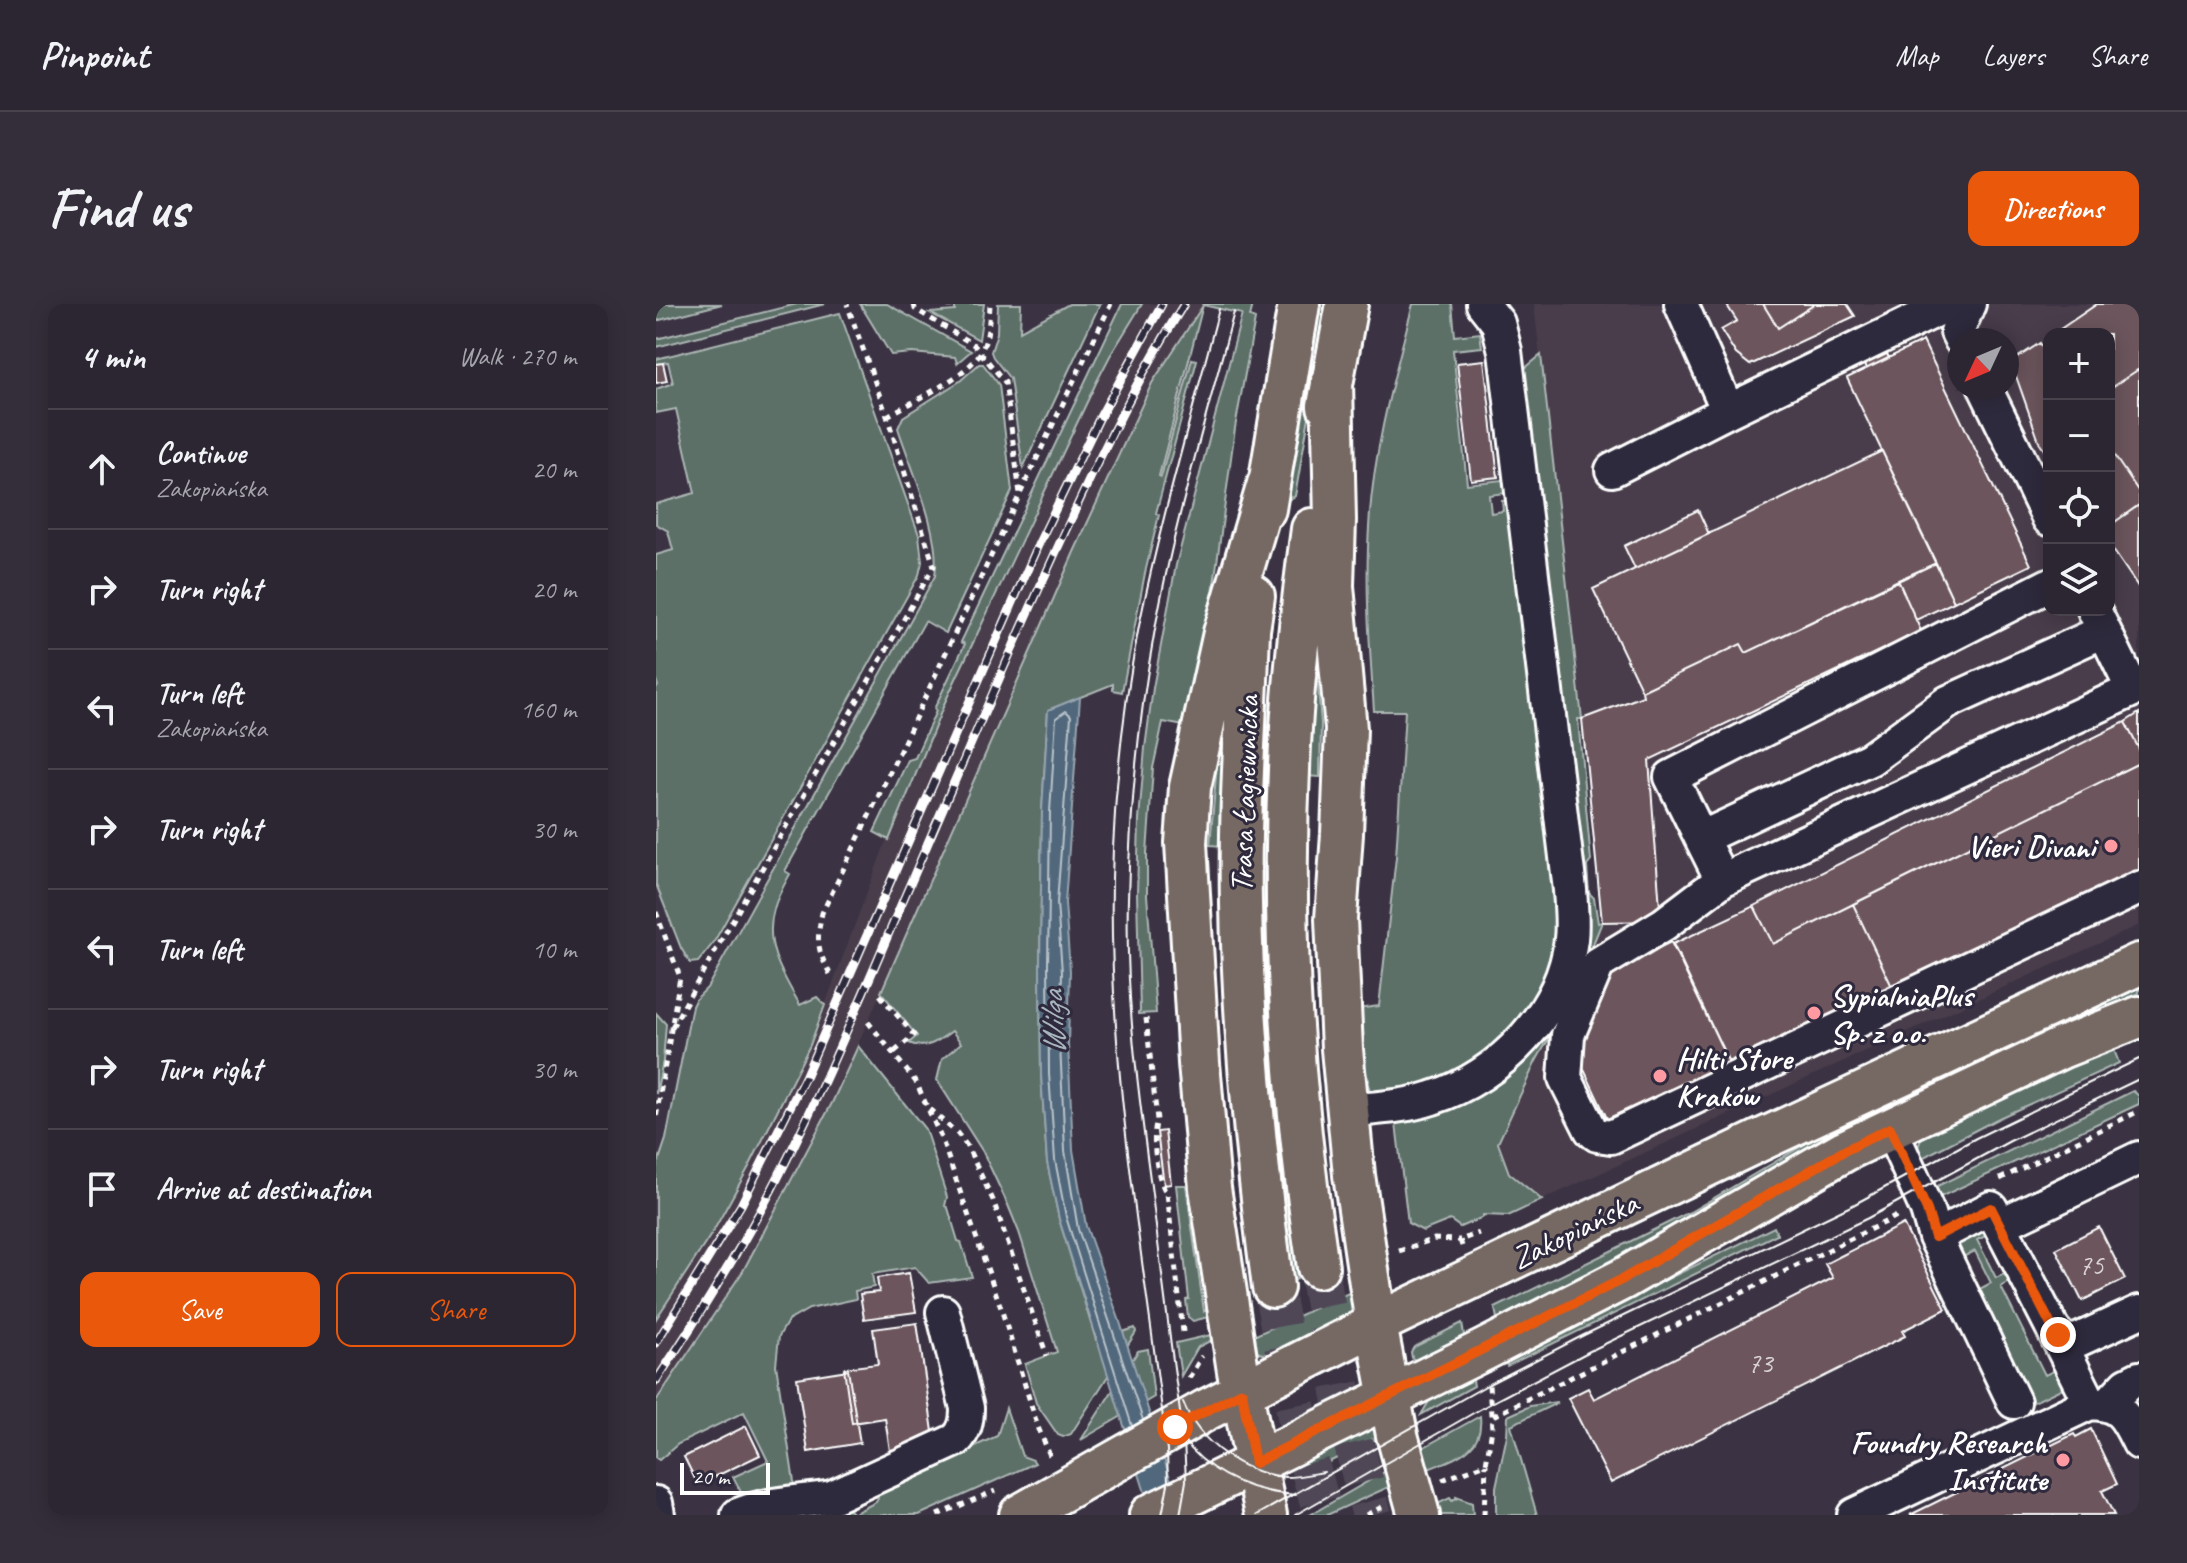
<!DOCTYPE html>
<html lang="en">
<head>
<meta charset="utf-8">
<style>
  :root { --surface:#2c2632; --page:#342e3a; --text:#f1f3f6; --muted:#a6a5ac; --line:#48434d; --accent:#ea580c }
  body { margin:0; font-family:Caveat,sans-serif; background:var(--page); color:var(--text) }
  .controls { position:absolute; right:24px; top:24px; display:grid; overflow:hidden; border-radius:16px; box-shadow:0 4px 20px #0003 }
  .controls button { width:72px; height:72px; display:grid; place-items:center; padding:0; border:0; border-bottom:2px solid var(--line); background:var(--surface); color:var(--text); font:40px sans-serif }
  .compass { position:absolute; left:1291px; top:24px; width:72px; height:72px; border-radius:50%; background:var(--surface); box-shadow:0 4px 20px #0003; rotate:226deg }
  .scale { position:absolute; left:24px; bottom:20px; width:90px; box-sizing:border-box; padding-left:8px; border:4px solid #fff; border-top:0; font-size:22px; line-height:28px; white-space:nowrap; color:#fff; -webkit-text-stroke:6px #2f2a3d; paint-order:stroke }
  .stop { position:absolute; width:24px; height:24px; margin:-18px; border:6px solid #ea580c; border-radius:50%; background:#fff }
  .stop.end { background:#ea580c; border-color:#fff; box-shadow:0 2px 8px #0008 }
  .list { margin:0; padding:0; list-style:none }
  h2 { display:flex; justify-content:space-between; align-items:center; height:104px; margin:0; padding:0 32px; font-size:34px }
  h2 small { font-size:26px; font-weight:400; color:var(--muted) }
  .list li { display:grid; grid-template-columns:52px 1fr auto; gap:24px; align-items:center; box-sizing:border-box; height:120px; padding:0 32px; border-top:2px solid var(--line) }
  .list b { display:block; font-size:30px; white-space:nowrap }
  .list p { margin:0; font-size:26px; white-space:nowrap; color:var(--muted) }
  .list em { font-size:26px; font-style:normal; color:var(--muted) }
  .actions { display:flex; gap:16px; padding:24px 32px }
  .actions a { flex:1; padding:18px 0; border:2px solid var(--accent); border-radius:16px; text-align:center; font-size:28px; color:var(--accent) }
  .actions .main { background:var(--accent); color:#fff }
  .icon { flex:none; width:44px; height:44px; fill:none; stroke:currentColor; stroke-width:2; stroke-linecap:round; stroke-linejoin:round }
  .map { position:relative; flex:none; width:1483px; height:1211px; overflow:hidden; border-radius:16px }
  header { display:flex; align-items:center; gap:48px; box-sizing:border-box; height:112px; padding:0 40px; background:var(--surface); border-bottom:2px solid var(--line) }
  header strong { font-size:38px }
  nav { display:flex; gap:44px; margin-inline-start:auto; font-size:28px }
  .intro { display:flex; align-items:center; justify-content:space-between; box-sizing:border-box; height:192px; padding:0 48px }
  h1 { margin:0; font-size:56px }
  .button { padding:20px 36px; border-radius:16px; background:var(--accent); color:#fff; font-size:28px; font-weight:700 }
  main { display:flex; gap:48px; padding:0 48px }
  aside { flex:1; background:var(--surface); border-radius:16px; box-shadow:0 4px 20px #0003 }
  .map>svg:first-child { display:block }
  .built { fill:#4a3d4b; fill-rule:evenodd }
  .green { fill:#5b6f68; stroke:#adb7b4; stroke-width:2 }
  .water { fill:#51687b; stroke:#97a4b0; stroke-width:2 }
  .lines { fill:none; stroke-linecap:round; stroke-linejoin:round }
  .shore { stroke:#b9c3ca; stroke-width:2 }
  .building { fill:#6c555d; stroke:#fff; stroke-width:2 }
  .major-tunnel { stroke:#4f4756; stroke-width:40; stroke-dasharray:40 20; stroke-linecap:butt }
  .minor-casing { stroke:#fff; stroke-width:38 }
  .major-casing { stroke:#fff; stroke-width:46 }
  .path { stroke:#fff; stroke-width:5; stroke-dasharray:6 6; stroke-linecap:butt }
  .minor { stroke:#2f2a3d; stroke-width:32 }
  .major { stroke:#766964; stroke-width:40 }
  .tram { stroke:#fff; stroke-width:2 }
  .rail-casing { stroke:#fff; stroke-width:9 }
  .rail { stroke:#2f2a3d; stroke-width:6; stroke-dasharray:18; stroke-linecap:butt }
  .route { stroke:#ea580c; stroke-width:10 }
  .poi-dot { fill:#ff9aa2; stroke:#2f2a3d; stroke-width:3 }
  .labels { text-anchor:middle; stroke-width:6; stroke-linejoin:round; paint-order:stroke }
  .number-label { font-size:28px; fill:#dad4d6 }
  .street-label { font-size:32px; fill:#fff; stroke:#2f2a3d }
  .poi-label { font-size:32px; font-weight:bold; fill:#fff; stroke:#2f2a3d; text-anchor:end }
  .water-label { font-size:34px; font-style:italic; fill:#a8b4bd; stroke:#2f2a3d }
</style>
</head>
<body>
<header>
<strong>Pinpoint</strong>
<nav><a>Map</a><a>Layers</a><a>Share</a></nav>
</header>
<div class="intro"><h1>Find us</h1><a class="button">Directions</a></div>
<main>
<aside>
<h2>4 min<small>Walk · 270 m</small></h2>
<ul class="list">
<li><svg class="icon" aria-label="ahead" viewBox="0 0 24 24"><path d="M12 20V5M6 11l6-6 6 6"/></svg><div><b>Continue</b><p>Zakopiańska</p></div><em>20 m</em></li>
<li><svg class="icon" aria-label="right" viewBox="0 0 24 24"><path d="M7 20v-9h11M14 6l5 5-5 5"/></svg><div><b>Turn right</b></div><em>20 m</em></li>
<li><svg class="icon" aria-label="left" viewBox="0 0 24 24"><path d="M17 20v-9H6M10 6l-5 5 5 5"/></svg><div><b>Turn left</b><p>Zakopiańska</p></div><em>160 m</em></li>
<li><svg class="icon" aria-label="right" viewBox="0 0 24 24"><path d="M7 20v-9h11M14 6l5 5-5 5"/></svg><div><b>Turn right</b></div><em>30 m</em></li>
<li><svg class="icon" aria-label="left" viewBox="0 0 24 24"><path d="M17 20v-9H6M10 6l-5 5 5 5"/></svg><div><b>Turn left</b></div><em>10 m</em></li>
<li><svg class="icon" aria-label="right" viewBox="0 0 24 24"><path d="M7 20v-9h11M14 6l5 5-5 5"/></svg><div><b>Turn right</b></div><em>30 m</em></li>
<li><svg class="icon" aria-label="arrive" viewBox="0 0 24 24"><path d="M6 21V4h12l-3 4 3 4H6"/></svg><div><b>Arrive at destination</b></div></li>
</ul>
<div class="actions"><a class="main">Save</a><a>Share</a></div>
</aside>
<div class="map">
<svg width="1483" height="1211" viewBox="0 0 1483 1211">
  <rect width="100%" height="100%" fill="#3b3343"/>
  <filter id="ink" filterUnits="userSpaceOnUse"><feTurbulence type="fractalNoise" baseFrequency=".0125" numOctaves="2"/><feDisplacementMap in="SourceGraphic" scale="16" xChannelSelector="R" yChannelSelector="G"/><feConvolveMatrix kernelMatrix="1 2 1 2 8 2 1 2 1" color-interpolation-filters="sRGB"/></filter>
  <g filter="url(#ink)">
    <path class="built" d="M 484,0 L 597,0 L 594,13 L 547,1 L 496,79 L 418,248 L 176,799 L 87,967 L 0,1097 L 0,1015 L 58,926 L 95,859 L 154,741 L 232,532 L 289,398 L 426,106 Z
      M 878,0 L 1483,0 L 1483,621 L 886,896 L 853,869 L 842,839 L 880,757 L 912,701 L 946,618 L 926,415 ZM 1393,30 L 1453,30 L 1453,306 L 1393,306 ZM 1303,36 L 1351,36 L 1351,84 L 1303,84 Z"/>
    <path class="green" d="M 0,0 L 66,0 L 0,17 Z
      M 141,0 L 169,0 L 0,43 L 0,35 Z
      M 204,0 L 231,0 L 315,47 L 301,59 L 299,53 L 256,49 L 235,51 Z
      M 299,0 L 328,0 L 323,36 L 274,9 L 299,7 Z
      M 342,0 L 365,0 L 364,27 L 413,0 L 444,0 L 367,164 L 354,75 L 337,53 L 335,48 L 341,29 Z
      M 466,0 L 486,0 L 454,52 L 440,79 L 289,398 L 233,536 L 218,528 L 252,456 L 259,454 L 280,407 L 278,405 L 309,340 L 305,338 Z
      M 548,0 L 597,0 L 594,13 L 599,15 L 579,124 L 554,311 L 528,422 L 507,418 L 497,464 L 491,549 L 491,591 L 500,709 L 482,710 L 482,708 L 484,707 L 481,590 L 483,516 L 489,444 L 497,384 L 520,261 L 586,10 L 547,1 L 503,172 L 505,173 L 536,55 L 541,56 L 500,209 L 503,211 L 489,269 L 466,388 L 457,386 L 457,380 L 392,406 L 386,507 L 384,661 L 385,771 L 391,858 L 403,915 L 440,1036 L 479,1024 L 480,1028 L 415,1130 L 407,1133 L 402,1131 L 380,1099 L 369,1060 L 401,1048 L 363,928 L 352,901 L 327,848 L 281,776 L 286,755 L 305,739 L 296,727 C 282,737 270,747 253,739 L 261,732 L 225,688 L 418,248 L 496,79 Z
      M 661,0 L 673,0 L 639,192 L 632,196 L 628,194 Z
      M 757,0 L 796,0 L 799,32 L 824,29 L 826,43 L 797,46 L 811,180 L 855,175 L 857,188 L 833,191 L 835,209 L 847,207 L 846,197 L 858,196 L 905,602 L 899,661 L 846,744 L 778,784 L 716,791 L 711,778 L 713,776 L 706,760 L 701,705 L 723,702 L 740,553 L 749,407 L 718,407 C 714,346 709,285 713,223 C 717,147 738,73 757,0 Z
      M 184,9 L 263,231 L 266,258 L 263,271 L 58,638 L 42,658 L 34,659 L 25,644 L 0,580 L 0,384 L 2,382 L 0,376 L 0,251 L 17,246 L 12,227 L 0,220 L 0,200 L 39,189 L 20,105 L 0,109 L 0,85 L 17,79 L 12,58 L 0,60 L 0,55 Z
      M 885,51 L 926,415 L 922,415 L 935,557 L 931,562 L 933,589 L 938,594 L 942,619 L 946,618 L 912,701 L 880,757 L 842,839 L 853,869 L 886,896 L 852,912 L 827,911 L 827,913 L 804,923 L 794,916 L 767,927 L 752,919 L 739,811 L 753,810 L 912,682 L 862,70 Z
      M 323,60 L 327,60 L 343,81 L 356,187 L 290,329 L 269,317 L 129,567 L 134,570 C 128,581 121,593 118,605 C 107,641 127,671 144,701 L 161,693 L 169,701 L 154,741 L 95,859 L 58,926 L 0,1015 L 0,865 L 10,835 L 36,702 L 39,696 L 51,684 L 279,272 C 285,228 256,167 242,124 L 247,113 L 304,77 Z
      M 660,357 L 665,419 L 664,473 L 649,472 Z
      M 610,399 L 613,399 L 618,403 L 637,913 L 633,914 L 641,975 L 636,977 L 615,838 L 601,557 Z
      M 567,457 L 569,458 L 567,542 L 554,541 L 561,460 Z
      M 1483,678 L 1483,689 L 1190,826 L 968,958 L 842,1020 L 839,1004 L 1034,908 L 1180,822 Z
      M 0,709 L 10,720 L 7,757 L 0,790 Z
      M 202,742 L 269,825 L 291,893 L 289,902 L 292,904 L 302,937 L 305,938 L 316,973 L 273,979 L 259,963 L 216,970 L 218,983 L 199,987 L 200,995 L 153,1005 L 132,1017 L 123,1032 L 120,1061 L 138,1178 L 134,1185 L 116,1185 L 88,1194 L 77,1173 L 112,1157 L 88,1108 L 22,1140 L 3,1156 L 0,1154 L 0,1097 L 87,967 L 176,799 Z
      M 1451,745 L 1458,746 L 1463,759 L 1343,814 L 1264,855 L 1261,846 L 1268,827 Z
      M 1477,787 L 1483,792 L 1483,800 L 1282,894 L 1275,885 Z
      M 520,881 L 530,881 L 548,1007 L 554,1006 L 556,1012 L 537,1017 L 532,1013 L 530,996 L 533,995 Z
      M 1331,920 L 1336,929 L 1321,936 L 1340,974 L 1355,967 L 1359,975 L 1345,983 L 1389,1071 L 1404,1064 L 1413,1081 L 1374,1100 L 1318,988 L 1335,979 L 1319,947 L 1301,956 L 1293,940 Z
      M 1118,923 L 1121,930 L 851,1062 L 848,1055 Z
      M 697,987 L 698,1004 L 694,1009 L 613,1049 C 601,1053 596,1044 593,1034 Z
      M 806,1019 L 809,1037 L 761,1057 L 756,1054 L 755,1048 L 758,1043 Z
      M 559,1030 L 560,1034 L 542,1043 L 525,1072 L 520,1039 Z
      M 492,1045 L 498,1093 L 425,1136 L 482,1047 Z
      M 816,1070 L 818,1082 L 765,1111 L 775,1094 Z
      M 900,1098 L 901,1099 L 855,1121 L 881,1211 L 840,1211 L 840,1183 L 851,1131 L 852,1112 L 874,1102 Z
      M 350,1104 L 366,1152 L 377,1156 L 379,1159 L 263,1211 L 172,1211 L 190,1203 L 197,1210 L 220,1198 L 222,1194 L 219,1189 L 341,1132 Z
      M 824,1112 C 828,1149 797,1154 768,1167 L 763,1146 Z
      M 712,1124 L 719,1125 L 726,1134 L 720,1137 L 716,1135 L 712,1139 L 669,1160 L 633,1165 L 633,1162 Z
      M 730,1167 L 737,1181 L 671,1211 L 654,1211 Z
      M 800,1193 L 816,1199 L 817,1211 L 779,1211 L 777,1202 L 794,1194 L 796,1197 L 800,1195 Z"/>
    <path class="water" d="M 424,393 L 409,599 L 414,667 L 412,740 L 417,846 L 430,922 L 463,1015 L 526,1211 L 496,1211 L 403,915 L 391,858 L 385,771 L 384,661 L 386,507 L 392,406 Z"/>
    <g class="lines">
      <path class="shore" d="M 476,1122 L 410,913 L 399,856 L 393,770 L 392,661 L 394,508 L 400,414 L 410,407 L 415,412 L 401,599 L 406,668 L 404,740 L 409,847 L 422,925 L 487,1116"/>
    </g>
    <path class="building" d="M 1070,0 L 1107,0 L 1122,24 L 1159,0 L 1191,0 L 1199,12 L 1094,61 L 1080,50 L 1065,26 L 1081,17 Z
      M 1107,0 L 1159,0 L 1122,24 Z
      M 1441,0 L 1483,0 L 1483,65 L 1453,85 L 1453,30 L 1397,30 Z
      M 1267,37 L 1375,261 L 1298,298 L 1191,74 Z
      M 1384,39 L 1393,54 L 1393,153 L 1384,140 L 1355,58 Z
      M 1230,48 L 1233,54 L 1210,65 L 1206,57 Z
      M 828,56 L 842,173 L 815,176 L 801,59 Z
      M 7,59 L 11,77 L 0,79 L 0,60 Z
      M 1483,65 L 1483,188 L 1453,144 L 1453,85 Z
      M 1453,144 L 1483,188 L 1483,201 L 1453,222 Z
      M 1226,147 L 1280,259 L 1090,349 L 1085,340 L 986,387 L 937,285 Z
      M 1483,201 L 1483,284 L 1453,240 L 1453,222 Z
      M 1042,206 L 1053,230 L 979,265 L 968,242 Z
      M 1280,259 L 1298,298 L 1260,316 L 1242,276 Z
      M 1242,276 L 1265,327 L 993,456 L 1005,617 L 946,618 L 926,415 L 987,392 L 986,387 L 1085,340 L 1090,349 Z
      M 1483,409 L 1483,445 L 1469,418 Z
      M 1469,418 L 1483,445 L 1483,459 L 1117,640 L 1098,602 Z
      M 1483,459 L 1483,577 L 1240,691 L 1197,600 Z
      M 1197,600 L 1240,691 L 1077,767 L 1017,640 L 1098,602 L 1117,640 Z
      M 1015,638 L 1077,767 L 956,825 L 922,753 L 948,669 Z
      M 509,827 L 515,880 L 508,881 L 501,828 Z
      M 1247,920 L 1290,1005 L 1246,1027 L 1249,1032 L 955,1179 L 912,1094 L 932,1084 L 938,1095 L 1177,974 L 1169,960 Z
      M 1443,923 L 1469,975 L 1426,997 L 1400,945 Z
      M 253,969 L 260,1008 L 208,1015 L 204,990 L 223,988 L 221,974 Z
      M 261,1019 L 279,1141 L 234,1147 L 229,1114 L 196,1119 L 188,1064 L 222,1060 L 217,1025 Z
      M 192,1066 L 204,1139 L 152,1148 L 141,1074 Z
      M 90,1122 L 104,1151 L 42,1181 L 28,1153 Z
      M 1435,1125 L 1461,1180 L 1446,1187 L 1458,1211 L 1254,1211 L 1418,1130 L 1420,1133 Z"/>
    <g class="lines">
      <path class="major-tunnel" d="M 662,963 L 687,1098 L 716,1211
        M 617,983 L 643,1122 L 667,1211"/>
      <defs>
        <path id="minor" d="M 1025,0 L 1072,107
          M 1305,36 L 1301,28 L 1313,0
          M 1329,84 L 1393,215
          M 956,166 L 1072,107 L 1293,0
          M 1438,306 L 1477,386 L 1066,576 L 1008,620 L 942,660 L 912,731 L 909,774 L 935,826 L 941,831 L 955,833 L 1483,584
          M 1045,534 L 1015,473 L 1393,281
          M 1066,576 L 1045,534 L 1214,455 L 1292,398 L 1448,327
          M 691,807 C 719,804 749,803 776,794 C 844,773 907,707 915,635 C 917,619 915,602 914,586 L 849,47 L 842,19 L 827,0
          M 1234,824 L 1271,906 L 1279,933 L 1358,1098
          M 1344,921 L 1483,854
          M 1279,933 L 1335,904 L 1397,1025 L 1407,1036 L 1420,1037 L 1483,1008
          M 1397,1025 L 1434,1099
          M 1452,1100 L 1471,1080 L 1483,1074
          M 0,1199 L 2,1211
          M 82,1211 C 112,1198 144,1199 176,1193 L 300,1136 C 309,1127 311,1117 311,1104 L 287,1008
          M 1198,1211 L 1434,1099 C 1466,1100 1470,1113 1483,1139"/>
        <path id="major" d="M 676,77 L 679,216 L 677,282 L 690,425 L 686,530 L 680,615 L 686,745 L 698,871 L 720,1020 L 741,1131 L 763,1211
          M 672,102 L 691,0
          M 609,205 L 643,0
          M 656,225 C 647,292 639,358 635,424 C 624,604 635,785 662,963
          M 598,292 L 593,326 C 590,417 583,509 585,600 C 587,729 600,856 617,983
          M 364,1211 L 550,1106 L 720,1020 L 1105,836 L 1483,660
          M 494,1211 L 828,1046 L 967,975 L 1188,847 L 1405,744 L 1483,713
          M 610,1211 L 582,1067 L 554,884 L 543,759 L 530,539 L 534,483 L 568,329 L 612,180"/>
      </defs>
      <use href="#minor" class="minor-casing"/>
      <use href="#major" class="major-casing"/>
      <path class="path" d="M 258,0 L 259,5 L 318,41 L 349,78 L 364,190
        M 294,0 L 294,4
        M 231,112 C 256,98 310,73 324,49 C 333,34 333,17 334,0
        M 0,608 L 24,673 L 0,814
        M 174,670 C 161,645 160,637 166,609 C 265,407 356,202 455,0
        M 224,691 L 258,731 L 237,749
        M 490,714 L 501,816 C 495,832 500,876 511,889 L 527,1028
        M 212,718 L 260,778 L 286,836 L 344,1001 L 382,1123 L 395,1154
        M 16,723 L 278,262 L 231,112 L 191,0
        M 273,805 L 301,829 L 311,842 L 337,896 L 391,1052
        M 1344,875 L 1483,807
        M 806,942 L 804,936 L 823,929
        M 743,947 L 778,935 L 804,936
        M 533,1074 L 546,1052
        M 837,1112 L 1241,912
        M 786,1176 L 830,1160 L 836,1125 L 833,1081
        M 281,1211 L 339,1187
        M 710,1211 L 726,1203
        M 828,1211 L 830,1160"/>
      <use href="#minor" class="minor"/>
      <use href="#major" class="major"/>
      <path class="tram" d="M 527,1098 C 543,1139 587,1170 630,1173 C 643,1173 656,1170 668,1168
        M 526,1134 C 554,1171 594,1188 640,1191
        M 506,1211 L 512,1180 L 511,1146 C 487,945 448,747 457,544 C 460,470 469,394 483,322 C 505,215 536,110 563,5
        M 524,1211 L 530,1177 L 528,1136 C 516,1054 506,972 496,890 C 483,793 469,694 472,595 C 474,507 482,418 498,331 C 517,222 550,115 578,8
        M 601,1211 L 833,1080 L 926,1032 L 1197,901 L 1320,834 L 1483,755
        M 639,1211 L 835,1099 L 934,1047 L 1212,914 L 1354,837 L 1483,775"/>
      <defs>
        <path id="rail" d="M 0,1039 L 85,901 L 149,773 L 383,239 L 443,115 L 506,0
          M 0,1077 C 38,1020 74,962 107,902 C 156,810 197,713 238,617 C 283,514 327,410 373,307 C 420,203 467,97 528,0"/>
      </defs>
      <use href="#rail" class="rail-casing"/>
      <use href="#rail" class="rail"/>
    </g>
  </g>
  <g class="lines" filter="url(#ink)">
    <path class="route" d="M 519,1123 L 586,1088 L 599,1159 L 967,975 L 1188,847 L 1234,824 L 1271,906 L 1279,933 L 1335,904 L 1397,1025 L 1402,1031"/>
  </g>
  <g class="poi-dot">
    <circle cx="1455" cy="542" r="8"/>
    <circle cx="1158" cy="709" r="8"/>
    <circle cx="1004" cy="772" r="8"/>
    <circle cx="1407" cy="1156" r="8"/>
  </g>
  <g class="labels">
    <g class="number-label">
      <text x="1435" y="970">75</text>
      <text x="1104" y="1068">73</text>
    </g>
    <g class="street-label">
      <text transform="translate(588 490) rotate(-88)" y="11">Trasa Łagiewnicka</text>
      <text transform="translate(918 926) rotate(-26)" y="11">Zakopiańska</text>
    </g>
    <g class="poi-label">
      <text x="1439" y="553">Vieri Divani</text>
      <text x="1174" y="702" text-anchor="start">SypialniaPlus<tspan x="1174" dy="37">Sp. z o.o.</tspan></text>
      <text x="1020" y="765" text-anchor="start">Hilti Store<tspan x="1020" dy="37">Kraków</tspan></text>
      <text x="1391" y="1149">Foundry Research<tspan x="1391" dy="37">Institute</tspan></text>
    </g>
    <g class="water-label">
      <text transform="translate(396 719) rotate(-92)" y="12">Wilga</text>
    </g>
  </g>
</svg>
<div class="controls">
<button>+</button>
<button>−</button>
<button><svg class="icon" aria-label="locate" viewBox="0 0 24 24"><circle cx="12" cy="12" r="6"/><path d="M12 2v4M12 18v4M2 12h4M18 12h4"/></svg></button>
<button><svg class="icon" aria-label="layers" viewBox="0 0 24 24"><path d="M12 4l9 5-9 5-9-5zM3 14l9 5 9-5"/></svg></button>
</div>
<svg class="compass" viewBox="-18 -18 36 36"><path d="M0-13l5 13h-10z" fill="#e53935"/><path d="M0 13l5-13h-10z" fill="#a6a5ac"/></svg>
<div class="scale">20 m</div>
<div class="stop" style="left:519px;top:1123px"></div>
<div class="stop end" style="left:1402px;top:1031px"></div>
</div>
</main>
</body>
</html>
